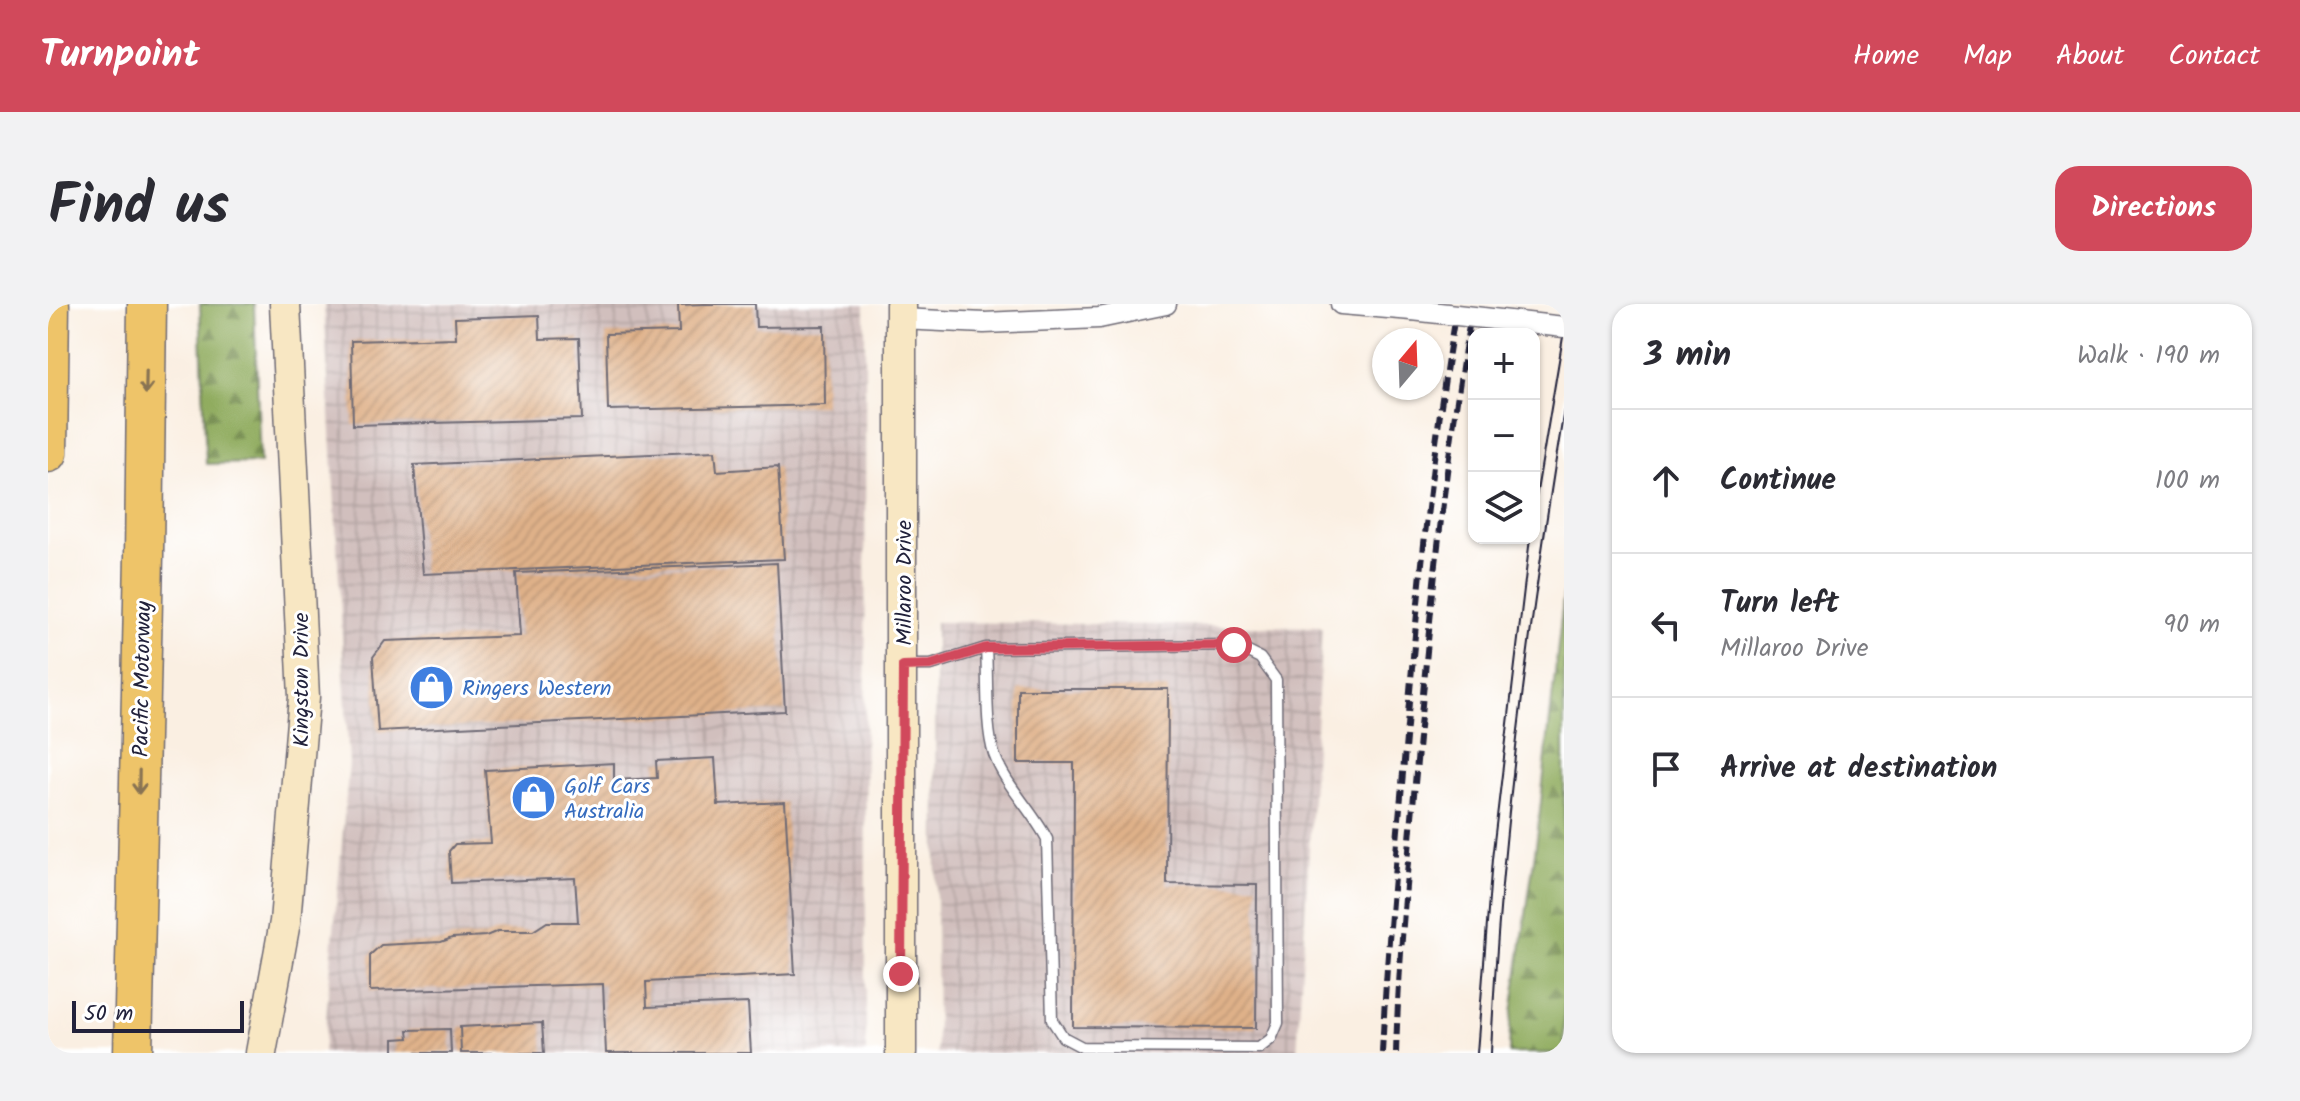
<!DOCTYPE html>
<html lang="en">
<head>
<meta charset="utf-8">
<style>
  :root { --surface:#fff; --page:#f2f2f3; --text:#2b2b33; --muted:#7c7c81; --line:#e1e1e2; --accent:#d1495b }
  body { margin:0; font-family:Kalam,sans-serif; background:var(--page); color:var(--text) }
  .controls { position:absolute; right:24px; top:24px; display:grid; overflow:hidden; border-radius:16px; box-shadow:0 2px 6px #0004 }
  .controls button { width:72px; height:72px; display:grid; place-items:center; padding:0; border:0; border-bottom:2px solid var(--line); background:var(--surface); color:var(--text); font:40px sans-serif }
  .compass { position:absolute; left:1324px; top:24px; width:72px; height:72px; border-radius:50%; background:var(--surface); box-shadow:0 2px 6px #0004; rotate:19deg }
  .scale { position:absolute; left:24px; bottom:20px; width:172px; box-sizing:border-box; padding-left:8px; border:4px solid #22223b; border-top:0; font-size:22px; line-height:28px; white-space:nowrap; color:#22223b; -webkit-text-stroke:6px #fff; paint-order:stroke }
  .stop { position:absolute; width:24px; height:24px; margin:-18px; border:6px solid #d1495b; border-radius:50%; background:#fff }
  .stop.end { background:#d1495b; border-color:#fff; box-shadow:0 2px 8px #0008 }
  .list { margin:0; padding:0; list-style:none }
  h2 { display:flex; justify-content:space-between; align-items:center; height:104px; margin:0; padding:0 32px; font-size:34px }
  h2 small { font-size:26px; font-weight:400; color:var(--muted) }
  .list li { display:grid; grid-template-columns:52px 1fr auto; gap:24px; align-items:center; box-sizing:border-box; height:144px; padding:0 32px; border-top:2px solid var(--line) }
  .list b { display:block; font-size:30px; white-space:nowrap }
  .list p { margin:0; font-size:26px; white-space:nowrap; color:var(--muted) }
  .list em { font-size:26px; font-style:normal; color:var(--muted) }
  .icon { flex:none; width:44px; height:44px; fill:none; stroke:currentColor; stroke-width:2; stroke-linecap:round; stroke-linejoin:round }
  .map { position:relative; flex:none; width:1516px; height:749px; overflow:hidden; border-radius:24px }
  header { display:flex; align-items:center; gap:48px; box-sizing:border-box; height:112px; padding:0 40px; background:var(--accent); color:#fff }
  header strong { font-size:38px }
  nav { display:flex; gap:44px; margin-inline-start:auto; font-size:28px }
  .intro { display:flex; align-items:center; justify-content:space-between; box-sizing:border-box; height:192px; padding:0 48px }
  h1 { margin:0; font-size:56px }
  .button { padding:20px 36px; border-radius:24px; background:var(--accent); color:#fff; font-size:28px; font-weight:700 }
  main { display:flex; gap:48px; padding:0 48px }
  aside { flex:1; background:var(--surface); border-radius:24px; box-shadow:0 2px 6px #0004 }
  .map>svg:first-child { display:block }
  .industrial { fill:url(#industrial-grid) }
  .forest { fill:url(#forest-firs); stroke:#59674d; stroke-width:2 }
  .building { fill:url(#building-hatch) }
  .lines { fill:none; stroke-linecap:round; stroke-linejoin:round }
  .lane-casing { stroke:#6e6a75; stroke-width:13 }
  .street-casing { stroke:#6e6a75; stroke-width:23 }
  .secondary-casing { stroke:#6e6a75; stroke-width:33 }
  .highway-casing { stroke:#6e6a75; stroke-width:41 }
  .lane { stroke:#fff; stroke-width:10 }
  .street { stroke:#fff; stroke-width:20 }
  .secondary { stroke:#f8e7c3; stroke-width:30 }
  .highway { stroke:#eec469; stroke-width:38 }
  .tram { stroke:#22223b; stroke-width:2 }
  .rail { stroke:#22223b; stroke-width:6; stroke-dasharray:12 6; stroke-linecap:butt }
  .street-bridge-casing { stroke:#6e6a75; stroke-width:23; stroke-linecap:butt }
  .street-bridge { stroke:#fff; stroke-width:20 }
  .oneway { stroke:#887352 }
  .route { stroke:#d1495b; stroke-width:10 }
  .labels { text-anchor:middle; stroke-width:6; stroke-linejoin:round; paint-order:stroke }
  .street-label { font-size:22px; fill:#22223b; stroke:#fff }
  .shop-label { font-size:22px; fill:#366cbe; stroke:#fff; text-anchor:start }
</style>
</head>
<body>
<header>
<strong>Turnpoint</strong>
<nav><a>Home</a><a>Map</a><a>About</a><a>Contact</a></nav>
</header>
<div class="intro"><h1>Find us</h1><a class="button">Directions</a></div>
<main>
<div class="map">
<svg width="1516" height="749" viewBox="0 0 1516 749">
  <defs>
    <pattern id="industrial-grid" width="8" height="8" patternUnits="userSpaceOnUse" patternTransform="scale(2)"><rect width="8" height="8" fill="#d1bfbd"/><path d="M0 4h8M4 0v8" fill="none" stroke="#b3a4a3"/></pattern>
    <pattern id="forest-firs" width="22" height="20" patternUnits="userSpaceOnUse" patternTransform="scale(2)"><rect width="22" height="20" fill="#90ac5f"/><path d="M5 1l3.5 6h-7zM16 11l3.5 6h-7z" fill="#758c50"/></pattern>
    <pattern id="building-hatch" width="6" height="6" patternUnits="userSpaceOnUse" patternTransform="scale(2)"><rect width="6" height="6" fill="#dfb189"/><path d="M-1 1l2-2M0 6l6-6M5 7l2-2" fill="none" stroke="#bf9877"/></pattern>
  </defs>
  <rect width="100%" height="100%" fill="#fff"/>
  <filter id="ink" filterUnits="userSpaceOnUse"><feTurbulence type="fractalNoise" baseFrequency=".0125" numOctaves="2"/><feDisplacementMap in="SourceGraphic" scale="16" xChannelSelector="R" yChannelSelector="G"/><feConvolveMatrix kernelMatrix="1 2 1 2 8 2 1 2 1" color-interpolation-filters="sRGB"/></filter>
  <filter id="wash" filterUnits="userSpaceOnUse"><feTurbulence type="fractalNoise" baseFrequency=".006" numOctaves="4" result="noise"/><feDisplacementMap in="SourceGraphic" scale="32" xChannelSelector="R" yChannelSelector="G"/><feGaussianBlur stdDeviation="1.8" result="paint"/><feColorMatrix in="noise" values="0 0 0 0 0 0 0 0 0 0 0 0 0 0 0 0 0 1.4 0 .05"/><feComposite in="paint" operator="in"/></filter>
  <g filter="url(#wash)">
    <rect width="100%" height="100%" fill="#faefe2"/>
    <path class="industrial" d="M 276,0 L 817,0 L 818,749 L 275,749 L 301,459 Z
      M 887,318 L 1274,323 L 1249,749 L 889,749 Z"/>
    <path class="forest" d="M 152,0 L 206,0 L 212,159 L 158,160 Z
      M 1516,286 L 1516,749 L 1461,749 L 1462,723 L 1489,534 Z"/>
    <g id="blocks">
      <path class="building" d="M 656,0 L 707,0 L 708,23 L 776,22 L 777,101 L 560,106 L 558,30 L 631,28 L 630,1 Z
        M 491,11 L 492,35 L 531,34 L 534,115 L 305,121 L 303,37 L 408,34 L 407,14 Z
        M 667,147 L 669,167 L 730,163 L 736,255 L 375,270 L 366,161 Z
        M 729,259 L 737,407 L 330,427 L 325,353 L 337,337 L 472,332 L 468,269 Z
        M 970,385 L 1120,385 L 1119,580 L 1209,581 L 1208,724 L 1025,723 L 1026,459 L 970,459 Z
        M 667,454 L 670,501 L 737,498 L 747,670 L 598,678 L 599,703 L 700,699 L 703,749 L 558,749 L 555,680 L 322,687 L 322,651 L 333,641 L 393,638 L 404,634 L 438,632 L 450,627 L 485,627 L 499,618 L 530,618 L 527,574 L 403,579 L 401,547 L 407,540 L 443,539 L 437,466 L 566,459 L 566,476 L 609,474 L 608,457 Z
        M 494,719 L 496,749 L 413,749 L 412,723 Z
        M 402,725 L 403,749 L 346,749 L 346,735 L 361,734 L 360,726 Z"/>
    </g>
  </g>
  <g filter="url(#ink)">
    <use href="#blocks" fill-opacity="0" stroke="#6e6a75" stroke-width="2"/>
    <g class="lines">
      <defs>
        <path id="lane" d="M 857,361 L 883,361 L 938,344 L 1186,341 L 1212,354 L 1228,376 L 1230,719 L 1223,735 L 1211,744 L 1034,743 L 1015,733 L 1004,716 L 999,535 C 984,506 957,481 946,450 C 937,424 940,374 938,344"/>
        <path id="street" d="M 1293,0 L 1364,6
          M 853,15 L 936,19 L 1051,14 L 1118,0"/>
        <path id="secondary" d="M 853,0 L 853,749
          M 213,749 L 237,618 L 256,393 L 237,0"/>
        <path id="highway" d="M 0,149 L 2,0
          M 85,749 L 96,252 L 99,0"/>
      </defs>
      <use href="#lane" class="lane-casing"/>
      <use href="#street" class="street-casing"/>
      <use href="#secondary" class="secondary-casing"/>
      <use href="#highway" class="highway-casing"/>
      <use href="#lane" class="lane"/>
      <use href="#street" class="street"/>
      <use href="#secondary" class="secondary"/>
      <use href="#highway" class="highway"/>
      <path class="tram" d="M 1486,205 L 1516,27
        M 1429,749 L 1444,555 L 1482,234
        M 1443,749 C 1452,535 1481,317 1516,106"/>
      <path class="rail" d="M 1334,749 C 1339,644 1349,539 1358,434 C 1370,289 1384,143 1409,0
        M 1348,749 C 1351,648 1361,547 1370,446 C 1383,297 1398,147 1425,0"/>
      <defs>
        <path id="street-bridge" d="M 1364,6 L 1516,23"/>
      </defs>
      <use href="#street-bridge" class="street-bridge-casing"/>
      <use href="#street-bridge" class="street-bridge"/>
    </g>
    <defs><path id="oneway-shaft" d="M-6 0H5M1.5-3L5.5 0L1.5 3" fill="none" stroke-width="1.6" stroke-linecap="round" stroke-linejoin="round" transform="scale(2)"/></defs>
    <g class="oneway">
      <use href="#oneway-shaft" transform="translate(98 78) rotate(91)"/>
      <use href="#oneway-shaft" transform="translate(91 478) rotate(91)"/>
    </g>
  </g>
  <g class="lines" filter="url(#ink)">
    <path class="route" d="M 853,670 L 855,362 L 883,361 L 938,344 L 1186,341"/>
  </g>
  <defs>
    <symbol id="shop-disc" viewBox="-11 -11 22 22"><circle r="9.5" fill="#3f7fe0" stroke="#fff"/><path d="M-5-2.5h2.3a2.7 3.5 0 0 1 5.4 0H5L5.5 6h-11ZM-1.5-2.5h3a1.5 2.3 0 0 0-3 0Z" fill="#fff"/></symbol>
  </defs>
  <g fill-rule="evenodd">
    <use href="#shop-disc" x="358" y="358" width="51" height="51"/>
    <use href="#shop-disc" x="460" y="468" width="51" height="51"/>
  </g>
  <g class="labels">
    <g class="street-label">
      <text transform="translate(855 279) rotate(-90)" y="8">Millaroo Drive</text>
      <text transform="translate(93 375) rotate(-89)" y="8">Pacific Motorway</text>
      <text transform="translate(252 376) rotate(-90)" y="8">Kingston Drive</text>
    </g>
    <g class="shop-label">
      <text x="414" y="391">Ringers Western</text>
      <text x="516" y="489">Golf Cars<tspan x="516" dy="25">Australia</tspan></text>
    </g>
  </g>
</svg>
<div class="controls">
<button>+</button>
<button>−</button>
<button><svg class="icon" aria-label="layers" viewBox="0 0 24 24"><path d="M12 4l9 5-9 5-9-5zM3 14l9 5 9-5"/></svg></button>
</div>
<svg class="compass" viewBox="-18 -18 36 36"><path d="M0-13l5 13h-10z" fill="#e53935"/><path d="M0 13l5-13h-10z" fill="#7c7c81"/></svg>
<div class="scale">50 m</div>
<div class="stop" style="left:1186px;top:341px"></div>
<div class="stop end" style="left:853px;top:670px"></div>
</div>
<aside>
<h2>3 min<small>Walk · 190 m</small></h2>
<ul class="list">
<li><svg class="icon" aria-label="ahead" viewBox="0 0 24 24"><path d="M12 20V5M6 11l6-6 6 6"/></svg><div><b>Continue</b></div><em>100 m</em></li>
<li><svg class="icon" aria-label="left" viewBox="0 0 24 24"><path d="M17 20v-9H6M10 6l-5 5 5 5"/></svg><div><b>Turn left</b><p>Millaroo Drive</p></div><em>90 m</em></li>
<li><svg class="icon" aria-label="arrive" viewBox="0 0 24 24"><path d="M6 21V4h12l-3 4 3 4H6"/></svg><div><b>Arrive at destination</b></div></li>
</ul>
</aside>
</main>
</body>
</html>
